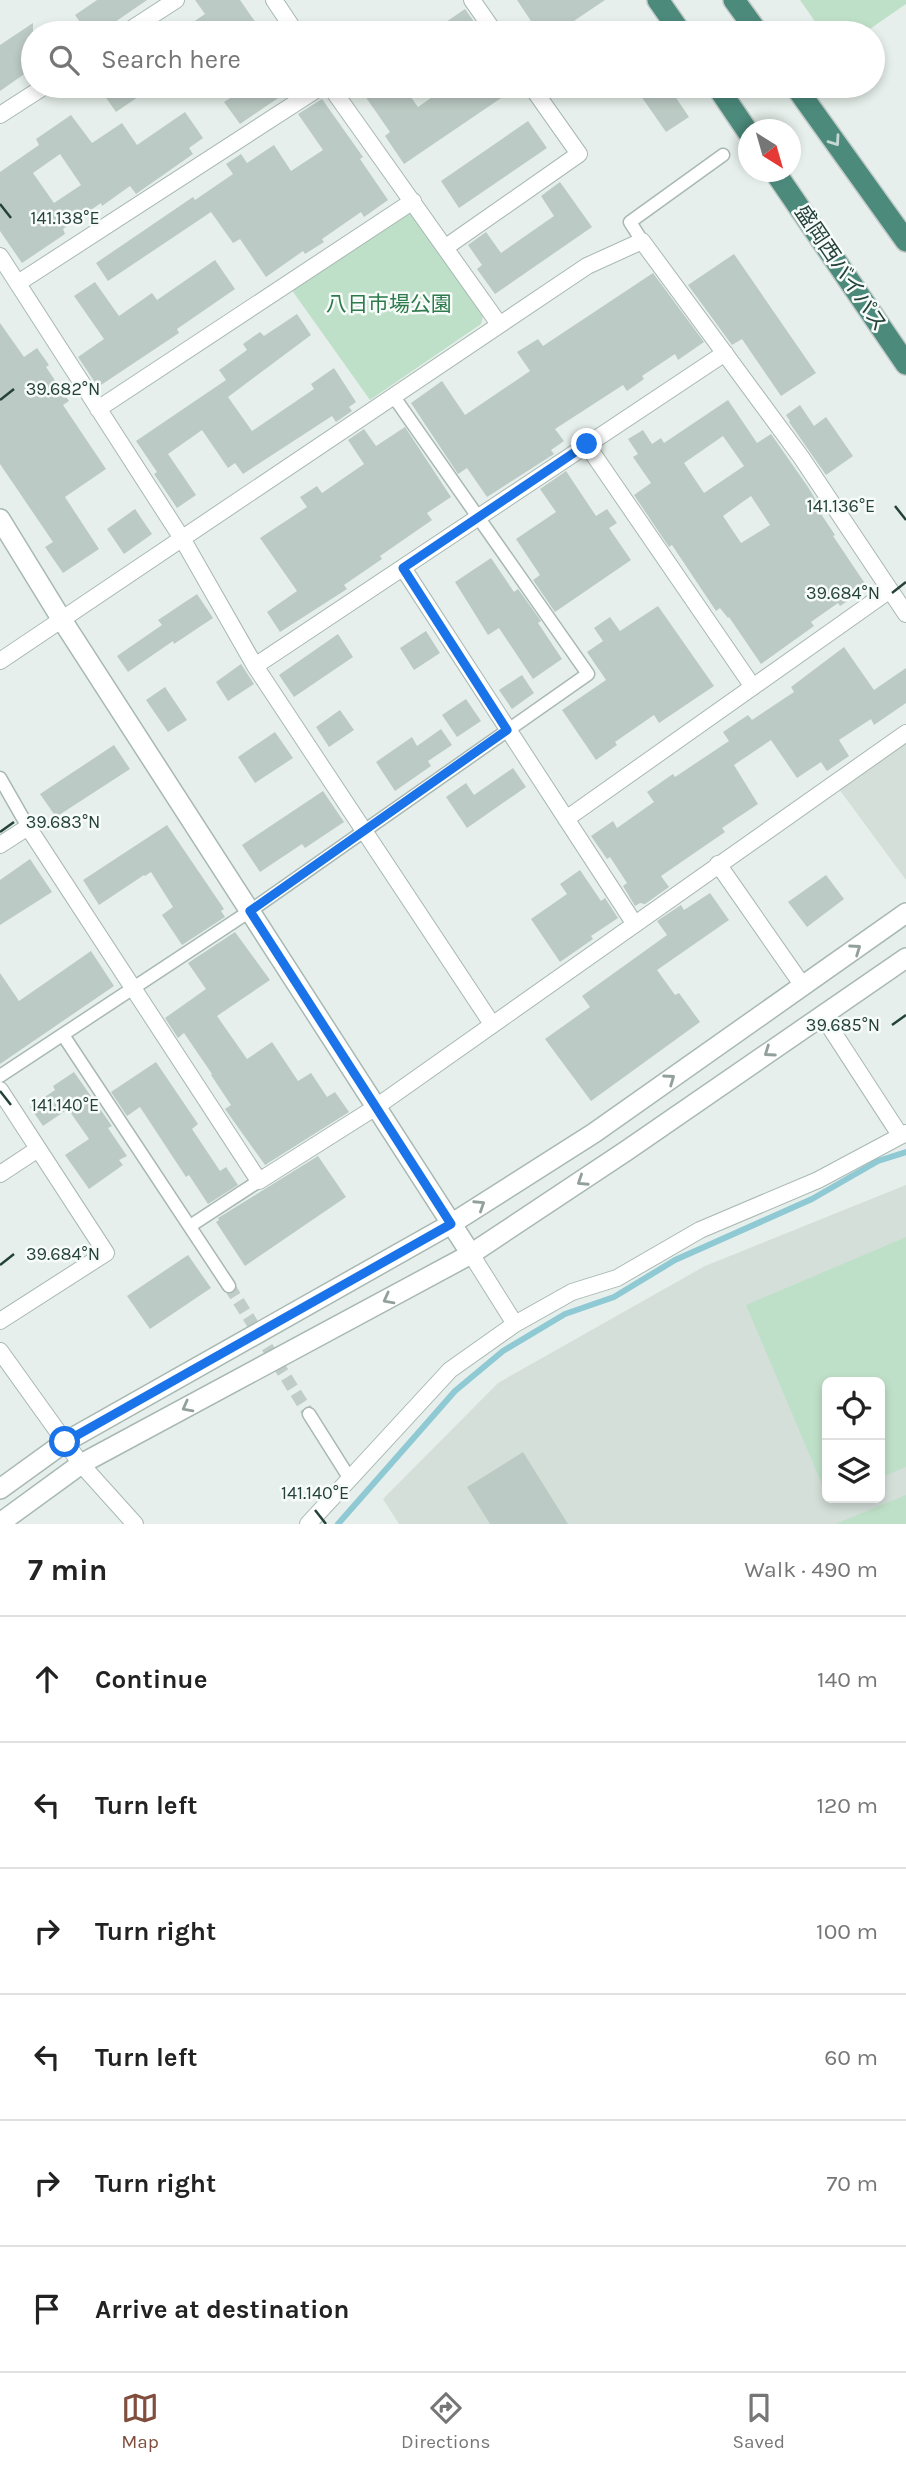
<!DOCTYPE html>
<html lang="en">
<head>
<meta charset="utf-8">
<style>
  :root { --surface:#fff; --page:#f6f6f6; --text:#222; --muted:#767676; --line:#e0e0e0; --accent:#804e3d }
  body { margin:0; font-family:Karla,"Noto Sans JP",sans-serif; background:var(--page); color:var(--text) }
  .controls { position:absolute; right:21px; bottom:21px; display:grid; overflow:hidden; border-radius:10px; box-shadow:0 4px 10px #0003 }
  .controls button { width:63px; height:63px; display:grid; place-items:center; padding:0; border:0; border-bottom:2px solid var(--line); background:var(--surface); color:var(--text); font:35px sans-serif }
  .compass { position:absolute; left:738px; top:119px; width:63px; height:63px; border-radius:50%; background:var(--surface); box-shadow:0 4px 10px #0003; rotate:143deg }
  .stop { position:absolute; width:21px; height:21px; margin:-16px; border:5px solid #1a73e8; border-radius:50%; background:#fff }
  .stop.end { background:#1a73e8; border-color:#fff; box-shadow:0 2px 7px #0008 }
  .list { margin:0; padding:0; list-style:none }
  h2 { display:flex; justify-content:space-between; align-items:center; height:91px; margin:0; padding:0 28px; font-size:30px }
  h2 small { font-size:23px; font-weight:400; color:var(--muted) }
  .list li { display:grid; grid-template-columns:46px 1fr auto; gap:21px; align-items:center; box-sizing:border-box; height:126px; padding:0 28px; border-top:2px solid var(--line) }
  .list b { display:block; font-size:26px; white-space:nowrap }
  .list em { font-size:23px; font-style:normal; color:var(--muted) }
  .icon { flex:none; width:38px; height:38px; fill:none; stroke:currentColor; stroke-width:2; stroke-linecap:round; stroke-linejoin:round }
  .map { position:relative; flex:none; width:906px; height:1524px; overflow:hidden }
  .search { position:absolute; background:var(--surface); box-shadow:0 4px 10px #0003; left:21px; right:21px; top:21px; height:77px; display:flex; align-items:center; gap:18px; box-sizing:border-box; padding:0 24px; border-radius:38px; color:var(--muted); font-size:26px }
  .sheet { height:847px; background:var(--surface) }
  nav { display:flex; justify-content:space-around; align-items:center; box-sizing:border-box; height:98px; border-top:2px solid var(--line); background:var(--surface); font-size:19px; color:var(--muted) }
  nav a { display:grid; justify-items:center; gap:4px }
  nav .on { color:var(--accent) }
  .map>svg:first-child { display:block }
  .built { fill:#d4dfda; fill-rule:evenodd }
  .green { fill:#bfe0c8 }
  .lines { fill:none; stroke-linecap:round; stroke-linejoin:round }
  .stream { stroke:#8ec9d4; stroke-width:6 }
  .building { fill:#bbcac4; fill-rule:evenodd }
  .pedestrian-tunnel { stroke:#bfccc8; stroke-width:12; stroke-dasharray:12 6; stroke-linecap:butt }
  .pedestrian-casing { stroke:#a8b8b2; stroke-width:15 }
  .minor-casing { stroke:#a8b8b2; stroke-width:18 }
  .tertiary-casing { stroke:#a8b8b2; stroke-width:22 }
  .trunk-casing { stroke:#c2cac8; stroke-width:24 }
  .pedestrian { stroke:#fff; stroke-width:12 }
  .minor { stroke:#fff; stroke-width:16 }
  .tertiary { stroke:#fff; stroke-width:19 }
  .trunk { stroke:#4c8a7c; stroke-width:21 }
  .oneway { stroke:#c4d9d4 }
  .oneway2 { stroke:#92a09c }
  .route { stroke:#1a73e8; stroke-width:9 }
  .ticks { fill:none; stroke:#24423a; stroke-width:2.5 }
  .labels { text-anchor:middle; stroke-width:5; stroke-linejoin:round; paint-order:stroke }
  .street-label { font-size:21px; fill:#24423a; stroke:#f7fbf9 }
  .park-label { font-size:21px; fill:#2d7a4b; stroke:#f7fbf9 }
  .ticks-label { font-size:18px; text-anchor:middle; fill:#24423a; stroke:#f7fbf9; stroke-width:5; stroke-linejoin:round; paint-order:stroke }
</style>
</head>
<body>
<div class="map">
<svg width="906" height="1524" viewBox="0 0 906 1524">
  <rect width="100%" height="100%" fill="#e6efeb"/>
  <path class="built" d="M 906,741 L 906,880 L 839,789 Z
    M 906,1185 L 906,1524 L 399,1524 L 383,1499 L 498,1383 L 705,1266 ZM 827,1382 L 880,1382 L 880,1498 L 827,1498 Z"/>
  <path class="green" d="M 800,0 L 906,0 L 906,4 L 864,33 L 823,33 Z
    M 403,212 L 412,213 L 484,312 L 481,324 L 370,400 L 291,289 Z
    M 906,1237 L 906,1467 L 880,1478 L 880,1382 L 827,1382 L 827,1496 L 746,1305 Z
    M 906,1495 L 906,1524 L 835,1524 Z"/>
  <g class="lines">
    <path class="stream" d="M 338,1524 L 455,1391 L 503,1351 L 565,1314 L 614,1297 L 675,1260 L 812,1199 L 878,1161 L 906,1152"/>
  </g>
  <path class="building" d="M 97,0 L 147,0 L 99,33 L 88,33 L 75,15 Z
    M 195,0 L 240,0 L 263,33 L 177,33 L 205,14 Z
    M 517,0 L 605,0 L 556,33 L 539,33 Z
    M 465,9 L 482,33 L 454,33 L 446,22 Z
    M 33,23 L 33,68 L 0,91 L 0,45 Z
    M 111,86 L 154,86 L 116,112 L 102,92 Z
    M 249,86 L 303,86 L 286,97 L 284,94 L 240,124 L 224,102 Z
    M 358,86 L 403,86 L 418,107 L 448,86 L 519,86 L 404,164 L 385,136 L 390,132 Z
    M 634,86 L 668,86 L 689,117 L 666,132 Z
    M 322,99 L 363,157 L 360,159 L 388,200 L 364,217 L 361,212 L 322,239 L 324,242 L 305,254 L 303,251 L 266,277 L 240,239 L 233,243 L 211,212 L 108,281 L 96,263 L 193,197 L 195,200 L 233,174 L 226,164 L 241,154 L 247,163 L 274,145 L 291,171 L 323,150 L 298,114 Z
    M 185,112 L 203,138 L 189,148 L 193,154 L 136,194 L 130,186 L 102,206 L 101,203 L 63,229 L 65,234 L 22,263 L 0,231 L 0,172 L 39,145 L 36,139 L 71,115 L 92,143 L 122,123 L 137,145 ZM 60,154 L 81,185 L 54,203 L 33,173 Z
    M 528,121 L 547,148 L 459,208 L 441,181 Z
    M 560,182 L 592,227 L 495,294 L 477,269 L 482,265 L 468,245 L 486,232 L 501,253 L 554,216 L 541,196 Z
    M 734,254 L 816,373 L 781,396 L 742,339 L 732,345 L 688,285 Z
    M 215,260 L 235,289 L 177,329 L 179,333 L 98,387 L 78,357 L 104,339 L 74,296 L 95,282 L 119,316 L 152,293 L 157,300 Z
    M 653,273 L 704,342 L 678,360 L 675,354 L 642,376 L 644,379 L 627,391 L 623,385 L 555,429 L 564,441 L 551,450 L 554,454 L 487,497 L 467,468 L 458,474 L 411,403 L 442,381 L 465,415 L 530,371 L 517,352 L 538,339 L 543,346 Z
    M 297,314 L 311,335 L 228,397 L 252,431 L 314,389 L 311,384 L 334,368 L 356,402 L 349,407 L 352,411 L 336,422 L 332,416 L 243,474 L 235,463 L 228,468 L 202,430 L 168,454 L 196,495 L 177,508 L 154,474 L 157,472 L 136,441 L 226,380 L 219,370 L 247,350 L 243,344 L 260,332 L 264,336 Z
    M 0,323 L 24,357 L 37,348 L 49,365 L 46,367 L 69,401 L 63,405 L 106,469 L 65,497 L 99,549 L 63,573 L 45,547 L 53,542 L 0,464 Z
    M 728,400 L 757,443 L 771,434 L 808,487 L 820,507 L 817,508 L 835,535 L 833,536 L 868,588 L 840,606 L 838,603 L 811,622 L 814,626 L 761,664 L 729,617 L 728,618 L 720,608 L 716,611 L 672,545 L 669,547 L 634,495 L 651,483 L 633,457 L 638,454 L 628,439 L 643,430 L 652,444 L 661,438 L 664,443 ZM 723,436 L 744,466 L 704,493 L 684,463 ZM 751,496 L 770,525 L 741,543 L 723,516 Z
    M 800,405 L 814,426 L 826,417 L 853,456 L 826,475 L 789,422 L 790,421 L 786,415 Z
    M 405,427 L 451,497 L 427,513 L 432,520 L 380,556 L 382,559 L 344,585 L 347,589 L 280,632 L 267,612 L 297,591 L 260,538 L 307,507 L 300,497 L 317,486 L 322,493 L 364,464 L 348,440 L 364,429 L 376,446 Z
    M 566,471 L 596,516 L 607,509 L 617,523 L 609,528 L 631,560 L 555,612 L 533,580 L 540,575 L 516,539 L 556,512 L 540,489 Z
    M 135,509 L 152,534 L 124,554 L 107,529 Z
    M 491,558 L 514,592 L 518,589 L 541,621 L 538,623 L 562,659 L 533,679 L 499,628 L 488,635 L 455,582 Z
    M 197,594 L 213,618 L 174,644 L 173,641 L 128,672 L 117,656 L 162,625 L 158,620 Z
    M 658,606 L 714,686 L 659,723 L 654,715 L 615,742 L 617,745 L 596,760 L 562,710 L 606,680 L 587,652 L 603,641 L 594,628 L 610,617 L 620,631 Z
    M 426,631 L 440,653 L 414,670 L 400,648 Z
    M 338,634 L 353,657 L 294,697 L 279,675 Z
    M 844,647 L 874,690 L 906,668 L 906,703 L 874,725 L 871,719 L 839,740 L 849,756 L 827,771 L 821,762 L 797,778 L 771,740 L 734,765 L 758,804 L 722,828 L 725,832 L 661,876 L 669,887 L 645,904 L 640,903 L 635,906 L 623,886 L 627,883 L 610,857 L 607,859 L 591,836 L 613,821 L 617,828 L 654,802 L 647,792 L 673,774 L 675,777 L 729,741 L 723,732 L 748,715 L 752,720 L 794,692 L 791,687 Z
    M 241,664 L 254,684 L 228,701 L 216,682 Z
    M 522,675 L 534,693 L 512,709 L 499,690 Z
    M 165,687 L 187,720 L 168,732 L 146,700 Z
    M 466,699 L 481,721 L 457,737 L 442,715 Z
    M 340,710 L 354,730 L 329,747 L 316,727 Z
    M 441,729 L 452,745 L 428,761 L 431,766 L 395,791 L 376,762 L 412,737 L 417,746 Z
    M 275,732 L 293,758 L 255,783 L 238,757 Z
    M 114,745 L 130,769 L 56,817 L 40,794 Z
    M 513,768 L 526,787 L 467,828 L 446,797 L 466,783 L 474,795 Z
    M 323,791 L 344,822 L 305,848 L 302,844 L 260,872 L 242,845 Z
    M 167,825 L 224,909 L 221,911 L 225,917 L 182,945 L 162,915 L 173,907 L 151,872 L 145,876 L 144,875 L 99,905 L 83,880 Z
    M 30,859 L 52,892 L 0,925 L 0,880 Z
    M 580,870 L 601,901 L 605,898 L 618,918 L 591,936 L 593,939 L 560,962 L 531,919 L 567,894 L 560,884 Z
    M 826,875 L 844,899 L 807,927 L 788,902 Z
    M 710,893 L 729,920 L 657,970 L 675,995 L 679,993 L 700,1022 L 591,1101 L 545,1039 L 590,1007 L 582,996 L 667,935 L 657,921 L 681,905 L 684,910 Z
    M 235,932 L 270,980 L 217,1016 L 247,1059 L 272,1042 L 298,1081 L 311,1073 L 327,1097 L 335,1092 L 349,1112 L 265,1165 L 225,1109 L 231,1105 L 211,1075 L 212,1074 L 184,1033 L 178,1038 L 165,1018 L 206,989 L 188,963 Z
    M 91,951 L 114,986 L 0,1064 L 0,973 L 19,1001 Z
    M 156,1062 L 198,1124 L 192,1129 L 220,1171 L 226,1167 L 238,1185 L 208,1204 L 189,1175 L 186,1177 L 140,1107 L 127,1116 L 111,1092 Z
    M 74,1072 L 112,1126 L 108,1128 L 127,1156 L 119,1160 L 123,1165 L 89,1189 L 65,1155 L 89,1139 L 68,1109 L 43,1126 L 30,1107 L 55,1090 L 53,1086 Z
    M 318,1156 L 346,1197 L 245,1266 L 216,1222 L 219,1220 L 218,1218 Z
    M 188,1255 L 211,1288 L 150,1329 L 127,1296 Z
    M 523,1452 L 568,1524 L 490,1524 L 467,1487 Z"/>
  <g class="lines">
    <path class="pedestrian-tunnel" d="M 229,1286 L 309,1414"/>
    <defs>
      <path id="pedestrian" d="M 642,241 L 630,222 L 723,155
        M 0,778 L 28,827
        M 63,1035 L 229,1286
        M 0,1076 L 250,911 L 588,674 L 394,397
        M 190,1226 L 259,1181
        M 309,1414 L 350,1479"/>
      <path id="minor" d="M 274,0 L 296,33
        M 472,0 L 495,33
        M 125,33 L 176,0
        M 330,86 L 499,324
        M 0,115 L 45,86
        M 446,247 L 579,154 L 531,86
        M 0,256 L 183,540 L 255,666 L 492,1024
        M 18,283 L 322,86
        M 98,409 L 413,201
        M 587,445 L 753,687
        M 403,568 L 634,923
        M 0,661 L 587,266 L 642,241 L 801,457 L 906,614
        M 255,666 L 725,353
        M 566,819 L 890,590
        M 0,845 L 28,827 L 259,1181 L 376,1107 L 906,733
        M 718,864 L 803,986
        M 822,1015 L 900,1135
        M 0,1090 L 106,1253 L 0,1321
        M 0,1174 L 38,1149
        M 471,1254 L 515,1324
        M 0,1351 L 81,1464 L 135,1524
        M 308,1524 L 450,1370 L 515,1324 L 572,1292 L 617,1278 L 700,1230 L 818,1180 L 906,1133"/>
      <path id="tertiary" d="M 0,519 L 62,620 L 471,1254
        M 0,1489 L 65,1442 L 451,1224 L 594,1133 L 906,913
        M 0,1523 L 81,1464 L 471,1254 L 626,1151 L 906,958"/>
      <path id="trunk" d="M 658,0 L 681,33
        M 734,0 L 758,33
        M 717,86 L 748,132
        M 795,86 L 906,241
        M 775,172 L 906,364"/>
    </defs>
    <use href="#pedestrian" class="pedestrian-casing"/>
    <use href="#minor" class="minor-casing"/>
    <use href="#tertiary" class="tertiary-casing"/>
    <use href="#trunk" class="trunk-casing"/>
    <use href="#pedestrian" class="pedestrian"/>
    <use href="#minor" class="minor"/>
    <use href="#tertiary" class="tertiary"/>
    <use href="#trunk" class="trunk"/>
  </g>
  <defs><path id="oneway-chevron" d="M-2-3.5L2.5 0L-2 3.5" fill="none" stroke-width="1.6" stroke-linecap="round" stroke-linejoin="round" transform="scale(1.75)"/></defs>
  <use class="oneway" href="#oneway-chevron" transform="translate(835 141) rotate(55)"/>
  <g class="oneway2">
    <use href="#oneway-chevron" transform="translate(856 949) rotate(-35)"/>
    <use href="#oneway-chevron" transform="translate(769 1052) rotate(145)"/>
    <use href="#oneway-chevron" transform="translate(670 1079) rotate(-35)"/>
    <use href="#oneway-chevron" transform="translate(582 1181) rotate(147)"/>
    <use href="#oneway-chevron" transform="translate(480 1205) rotate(-33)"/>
    <use href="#oneway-chevron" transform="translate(388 1299) rotate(152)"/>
    <use href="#oneway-chevron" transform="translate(187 1407) rotate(152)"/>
  </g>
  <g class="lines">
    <path class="route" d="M 65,1442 L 451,1224 L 250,911 L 507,730 L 403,568 L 587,444"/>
  </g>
  <path class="ticks" d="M 0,204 L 11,218M 0,400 L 14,389M 895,506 L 906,520M 892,593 L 906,582M 0,832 L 14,822M 892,1025 L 906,1015M 0,1091 L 11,1105M 0,1265 L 14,1254M 315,1510 L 326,1524"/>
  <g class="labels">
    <g class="street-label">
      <text transform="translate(841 268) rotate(56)" y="7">盛岡西バイパス</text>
    </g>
    <g class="park-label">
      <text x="389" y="311">八日市場公園</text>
    </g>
  </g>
  <g class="ticks-label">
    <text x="65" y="224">141.138°E</text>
    <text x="63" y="395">39.682°N</text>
    <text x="841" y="512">141.136°E</text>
    <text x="843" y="599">39.684°N</text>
    <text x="63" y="828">39.683°N</text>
    <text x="843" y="1031">39.685°N</text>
    <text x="65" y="1111">141.140°E</text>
    <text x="63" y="1260">39.684°N</text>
    <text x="315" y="1499">141.140°E</text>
  </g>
</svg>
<div class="controls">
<button><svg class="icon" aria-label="locate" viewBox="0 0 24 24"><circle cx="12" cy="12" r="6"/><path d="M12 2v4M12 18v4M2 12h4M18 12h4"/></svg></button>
<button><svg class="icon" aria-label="layers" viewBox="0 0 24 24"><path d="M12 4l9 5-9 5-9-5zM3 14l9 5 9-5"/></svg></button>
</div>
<svg class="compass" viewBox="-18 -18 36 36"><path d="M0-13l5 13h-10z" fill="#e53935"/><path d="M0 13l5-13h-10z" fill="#767676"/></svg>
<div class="stop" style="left:65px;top:1442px"></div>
<div class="stop end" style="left:587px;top:444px"></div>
<div class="search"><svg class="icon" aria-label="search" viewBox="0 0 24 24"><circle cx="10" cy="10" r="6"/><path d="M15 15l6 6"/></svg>Search here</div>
</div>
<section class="sheet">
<h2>7 min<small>Walk · 490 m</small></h2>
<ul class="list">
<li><svg class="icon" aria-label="ahead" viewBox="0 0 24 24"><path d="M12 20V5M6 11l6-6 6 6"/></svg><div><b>Continue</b></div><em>140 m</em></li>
<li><svg class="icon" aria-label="left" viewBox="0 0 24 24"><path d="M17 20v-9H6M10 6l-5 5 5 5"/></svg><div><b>Turn left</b></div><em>120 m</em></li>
<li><svg class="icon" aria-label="right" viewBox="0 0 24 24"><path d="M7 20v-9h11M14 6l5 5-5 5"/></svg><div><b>Turn right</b></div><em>100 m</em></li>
<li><svg class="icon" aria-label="left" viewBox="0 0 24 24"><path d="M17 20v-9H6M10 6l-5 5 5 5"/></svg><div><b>Turn left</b></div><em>60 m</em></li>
<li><svg class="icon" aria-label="right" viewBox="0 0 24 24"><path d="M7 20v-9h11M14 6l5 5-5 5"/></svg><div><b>Turn right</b></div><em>70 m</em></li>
<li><svg class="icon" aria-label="arrive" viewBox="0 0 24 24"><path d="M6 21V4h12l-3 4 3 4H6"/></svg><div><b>Arrive at destination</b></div></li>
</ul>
</section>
<nav>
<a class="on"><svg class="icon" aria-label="map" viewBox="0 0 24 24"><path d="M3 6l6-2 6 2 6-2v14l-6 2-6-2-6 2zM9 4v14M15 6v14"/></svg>Map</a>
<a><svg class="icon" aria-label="directions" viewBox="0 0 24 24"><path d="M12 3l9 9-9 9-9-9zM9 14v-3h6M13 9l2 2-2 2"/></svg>Directions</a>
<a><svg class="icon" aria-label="saved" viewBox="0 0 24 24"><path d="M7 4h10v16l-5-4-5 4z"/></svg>Saved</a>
</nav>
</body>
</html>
